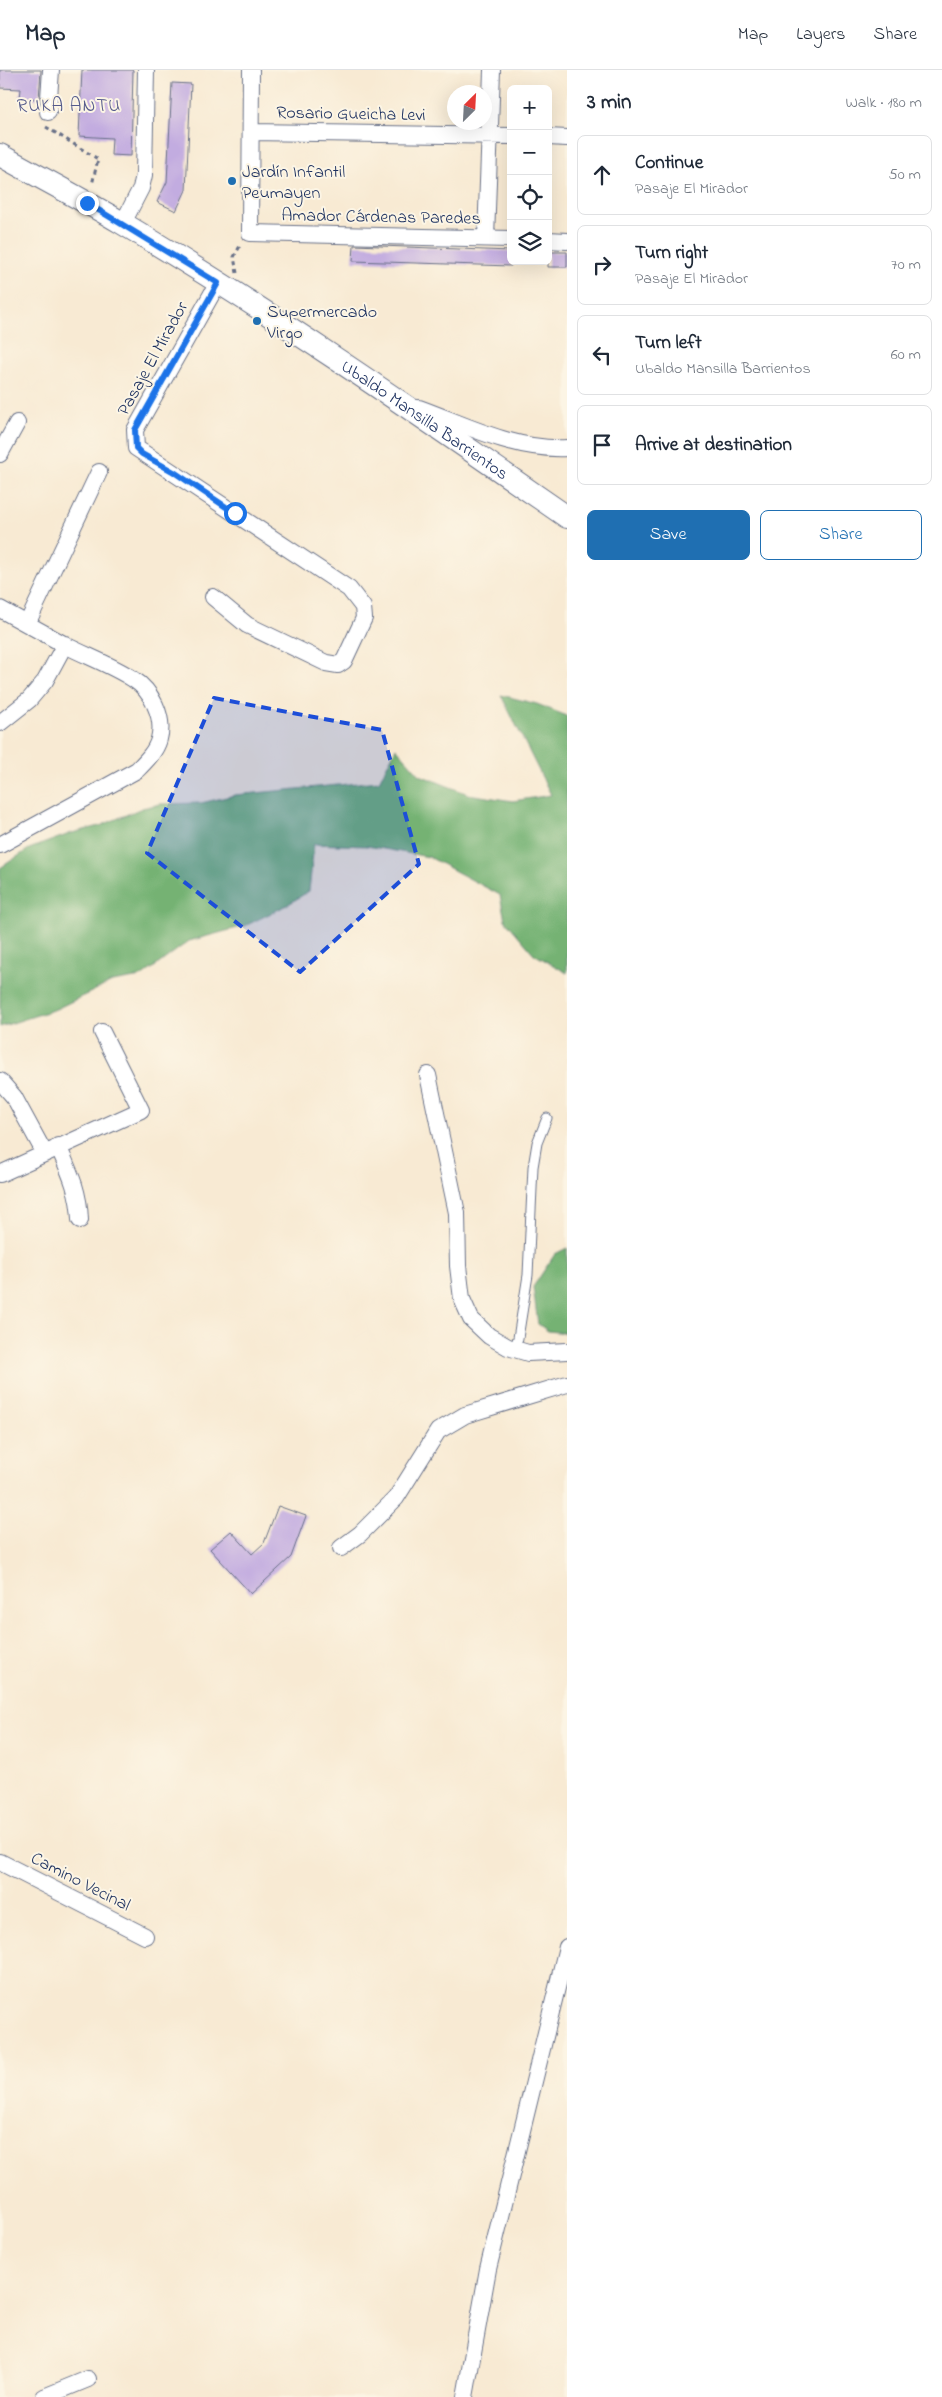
<!DOCTYPE html>
<html lang="en">
<head>
<meta charset="utf-8">
<style>
  :root { --surface:#fff; --page:#f2f2f3; --text:#1f2937; --muted:#747a83; --line:#e0e1e3; --accent:#1f6fb2 }
  body { margin:0; font-family:"Indie Flower",sans-serif; background:var(--page); color:var(--text) }
  .controls { position:absolute; right:15px; top:15px; display:grid; overflow:hidden; border-radius:8px; box-shadow:0 5px 20px #0002 }
  .controls button { width:45px; height:45px; display:grid; place-items:center; padding:0; border:0; border-bottom:1px solid var(--line); background:var(--surface); color:var(--text); font:25px sans-serif }
  .compass { position:absolute; left:447px; top:15px; width:45px; height:45px; border-radius:50%; background:var(--surface); box-shadow:0 5px 20px #0002; rotate:24deg }
  .stop { position:absolute; width:15px; height:15px; margin:-11px; border:4px solid #1a73e8; border-radius:50%; background:#fff }
  .stop.end { background:#1a73e8; border-color:#fff; box-shadow:0 1px 5px #0008 }
  .list { margin:0; padding:0; list-style:none }
  h2 { display:flex; justify-content:space-between; align-items:center; height:65px; margin:0; padding:0 20px; font-size:21px }
  h2 small { font-size:16px; font-weight:400; color:var(--muted) }
  .list li { display:grid; grid-template-columns:32px 1fr auto; gap:15px; align-items:center; box-sizing:border-box; height:80px; margin:0 10px 10px; padding:0 10px; border:1px solid var(--line); border-radius:8px }
  .list b { display:block; font-size:19px; white-space:nowrap }
  .list p { margin:0; font-size:16px; white-space:nowrap; color:var(--muted) }
  .list em { font-size:16px; font-style:normal; color:var(--muted) }
  .actions { display:flex; gap:10px; padding:15px 20px }
  .actions a { flex:1; padding:11px 0; border:1px solid var(--accent); border-radius:8px; text-align:center; font-size:18px; color:var(--accent) }
  .actions .main { background:var(--accent); color:#fff }
  .icon { flex:none; width:28px; height:28px; fill:none; stroke:currentColor; stroke-width:2; stroke-linecap:round; stroke-linejoin:round }
  .map { position:relative; flex:none; width:567px; height:2327px; overflow:hidden }
  header { display:flex; align-items:center; gap:30px; box-sizing:border-box; height:70px; padding:0 25px; background:var(--surface); border-bottom:1px solid var(--line) }
  header strong { font-size:24px }
  nav { display:flex; gap:28px; margin-inline-start:auto; font-size:18px }
  main { display:flex }
  aside { flex:1; background:var(--surface) }
  .map>svg:first-child { display:block }
  .forest { fill:#74b273; stroke:#487068 }
  .building { fill:#c2ace0 }
  .lines { fill:none; stroke-linecap:round; stroke-linejoin:round }
  .lane-casing { stroke:#687087; stroke-width:11 }
  .street-casing { stroke:#687087; stroke-width:18 }
  .secondary-casing { stroke:#687087; stroke-width:24 }
  .path { stroke:#687087; stroke-width:3; stroke-dasharray:4 4; stroke-linecap:butt }
  .lane { stroke:#fff; stroke-width:9 }
  .street { stroke:#fff; stroke-width:16 }
  .secondary { stroke:#fff; stroke-width:22 }
  .route { stroke:#1a73e8; stroke-width:6 }
  .marked { fill:#1d4ed8; fill-opacity:0.2; stroke:#1d4ed8; stroke-width:4; stroke-dasharray:10 6; stroke-linejoin:round }
  .poi-dot { fill:#1f6fb2; stroke:#fcf5e5; stroke-width:2 }
  .labels { text-anchor:middle; stroke-width:4; stroke-linejoin:round; paint-order:stroke }
  .street-label { font-size:18px; fill:#1b2f5e; stroke:#fcf5e5 }
  .poi-label { font-size:18px; fill:#1b2f5e; stroke:#fcf5e5; text-anchor:start }
  .neighbourhood-label { font-size:19px; letter-spacing:1px; fill:#555b8c; stroke:#fcf5e5 }
</style>
</head>
<body>
<header>
<strong>Map</strong>
<nav><a>Map</a><a>Layers</a><a>Share</a></nav>
</header>
<main>
<div class="map">
<svg width="567" height="2327" viewBox="0 0 567 2327">
  <rect width="100%" height="100%" fill="#fcf5e5"/>
  <filter id="ink" filterUnits="userSpaceOnUse"><feTurbulence type="fractalNoise" baseFrequency=".02" numOctaves="2"/><feDisplacementMap in="SourceGraphic" scale="10" xChannelSelector="R" yChannelSelector="G"/><feConvolveMatrix kernelMatrix="1 2 1 2 8 2 1 2 1" color-interpolation-filters="sRGB"/></filter>
  <filter id="wash" filterUnits="userSpaceOnUse"><feTurbulence type="fractalNoise" baseFrequency=".0096" numOctaves="4" result="noise"/><feDisplacementMap in="SourceGraphic" scale="20" xChannelSelector="R" yChannelSelector="G"/><feGaussianBlur stdDeviation="1.12" result="paint"/><feColorMatrix in="noise" values="0 0 0 0 0 0 0 0 0 0 0 0 0 0 0 0 0 1.4 0 .05"/><feComposite in="paint" operator="in"/></filter>
  <g filter="url(#wash)">
    <rect width="100%" height="100%" fill="#f8ead3"/>
    <path class="forest" d="M 501,625 L 537,634 L 567,646 L 567,903 L 534,884 L 505,850 L 500,825 L 429,787 L 367,776 L 314,774 L 309,821 L 287,835 L 245,856 L 189,871 L 141,907 L 112,912 L 56,939 L 0,957 L 0,798 L 29,779 L 72,763 L 100,756 L 142,738 L 161,734 L 201,733 L 235,725 L 379,711 L 396,678 L 420,705 L 468,724 L 513,731 L 551,725 Z
      M 567,1178 L 567,1263 L 548,1261 L 538,1254 L 533,1217 L 555,1184 Z"/>
    <g id="blocks">
      <path class="building" d="M 0,0 L 41,0 L 39,29 L 20,28 L 21,19 L 0,18 Z
        M 82,0 L 133,0 L 131,86 L 111,85 L 112,68 L 79,66 Z
        M 172,13 L 191,14 L 186,120 L 176,141 L 157,132 L 167,112 Z
        M 354,175 L 511,181 L 511,196 L 353,191 Z
        M 548,182 L 567,182 L 567,197 L 548,197 Z
        M 278,1436 L 306,1446 L 291,1487 L 251,1524 L 210,1479 L 231,1461 L 252,1484 L 264,1473 Z"/>
    </g>
  </g>
  <g filter="url(#ink)">
    <use href="#blocks" fill-opacity="0" stroke="#687087" stroke-width="1"/>
    <g class="lines">
      <defs>
        <path id="lane" d="M 514,1279 L 518,1268 L 528,1205 L 533,1097 L 537,1073 L 547,1048"/>
        <path id="street" d="M 251,0 L 250,163 L 511,169
          M 48,42 L 51,0
          M 251,62 L 511,66
          M 548,67 L 567,68
          M 123,153 L 141,118 L 144,105 L 146,0
          M 486,168 L 492,0
          M 548,170 L 567,171
          M 419,338 C 466,355 515,381 567,378
          M 0,384 L 17,353
          M 213,527 L 247,555 L 326,593 L 338,595 L 344,591 L 364,548 L 363,537 L 349,519 L 136,378 L 135,360 L 218,213
          M 0,539 C 22,551 45,564 67,576 C 89,587 113,596 133,609 C 151,620 165,647 159,669 C 156,681 146,691 137,700 L 0,775
          M 27,554 L 99,402
          M 0,653 L 29,630 L 45,611 L 65,574
          M 428,1005 L 457,1143 L 458,1196 L 462,1229 L 471,1249 L 489,1266 L 508,1277 L 528,1283 L 567,1281
          M 0,1011 L 14,1027 L 44,1082
          M 58,1076 C 70,1103 79,1121 80,1150
          M 0,1104 L 141,1040 L 102,962
          M 341,1478 L 360,1464 L 396,1428 L 438,1361 L 465,1345 L 567,1314
          M 0,1792 L 145,1866
          M 44,2327 L 88,2309
          M 465,2327 L 488,2199 L 567,1877"/>
        <g id="secondary">
          <path id="s1" d="M 0,85 C 41,108 82,129 122,153 C 275,244 421,346 567,447"/>
        </g>
      </defs>
      <use href="#lane" class="lane-casing"/>
      <use href="#street" class="street-casing"/>
      <use href="#secondary" class="secondary-casing"/>
      <path class="path" d="M 46,57 L 98,89 L 92,115
        M 237,203 L 234,187 L 241,174"/>
      <use href="#lane" class="lane"/>
      <use href="#street" class="street"/>
      <use href="#secondary" class="secondary"/>
    </g>
  </g>
  <g class="lines" filter="url(#ink)">
    <path class="route" d="M 87,133 L 218,213 L 135,360 L 136,378 L 142,384 L 174,402 L 235,443"/>
  </g>
  <path class="marked" d="M 214,628 L 382,660 L 419,794 L 300,902 L 147,783 Z"/>
  <g class="poi-dot">
    <circle cx="232" cy="111" r="5"/>
    <circle cx="257" cy="251" r="5"/>
  </g>
  <g class="labels">
    <g class="street-label">
      <text transform="translate(351 43) rotate(1)" y="6">Rosario Gueicha Levi</text>
      <text transform="translate(381 146) rotate(1)" y="6">Amador Cárdenas Paredes</text>
      <text transform="translate(152 288) rotate(-61)" y="6">Pasaje El Mirador</text>
      <text dy="6" stroke="none"><textPath href="#s1" startOffset="501">Ubaldo Mansilla Barrientos</textPath></text>
      <text transform="translate(81 1811) rotate(27)" y="6">Camino Vecinal</text>
    </g>
    <g class="poi-label">
      <text x="242" y="107">Jardín Infantil<tspan x="242" dy="21">Peumayen</tspan></text>
      <text x="267" y="247">Supermercado<tspan x="267" dy="21">Virgo</tspan></text>
    </g>
    <g class="neighbourhood-label">
      <text x="69" y="41">RUKA ANTU</text>
    </g>
  </g>
</svg>
<div class="controls">
<button>+</button>
<button>−</button>
<button><svg class="icon" aria-label="locate" viewBox="0 0 24 24"><circle cx="12" cy="12" r="6"/><path d="M12 2v4M12 18v4M2 12h4M18 12h4"/></svg></button>
<button><svg class="icon" aria-label="layers" viewBox="0 0 24 24"><path d="M12 4l9 5-9 5-9-5zM3 14l9 5 9-5"/></svg></button>
</div>
<svg class="compass" viewBox="-18 -18 36 36"><path d="M0-13l5 13h-10z" fill="#e53935"/><path d="M0 13l5-13h-10z" fill="#747a83"/></svg>
<div class="stop" style="left:235px;top:443px"></div>
<div class="stop end" style="left:87px;top:133px"></div>
</div>
<aside>
<h2>3 min<small>Walk · 180 m</small></h2>
<ul class="list">
<li><svg class="icon" aria-label="ahead" viewBox="0 0 24 24"><path d="M12 20V5M6 11l6-6 6 6"/></svg><div><b>Continue</b><p>Pasaje El Mirador</p></div><em>50 m</em></li>
<li><svg class="icon" aria-label="right" viewBox="0 0 24 24"><path d="M7 20v-9h11M14 6l5 5-5 5"/></svg><div><b>Turn right</b><p>Pasaje El Mirador</p></div><em>70 m</em></li>
<li><svg class="icon" aria-label="left" viewBox="0 0 24 24"><path d="M17 20v-9H6M10 6l-5 5 5 5"/></svg><div><b>Turn left</b><p>Ubaldo Mansilla Barrientos</p></div><em>60 m</em></li>
<li><svg class="icon" aria-label="arrive" viewBox="0 0 24 24"><path d="M6 21V4h12l-3 4 3 4H6"/></svg><div><b>Arrive at destination</b></div></li>
</ul>
<div class="actions"><a class="main">Save</a><a>Share</a></div>
</aside>
</main>
</body>
</html>
